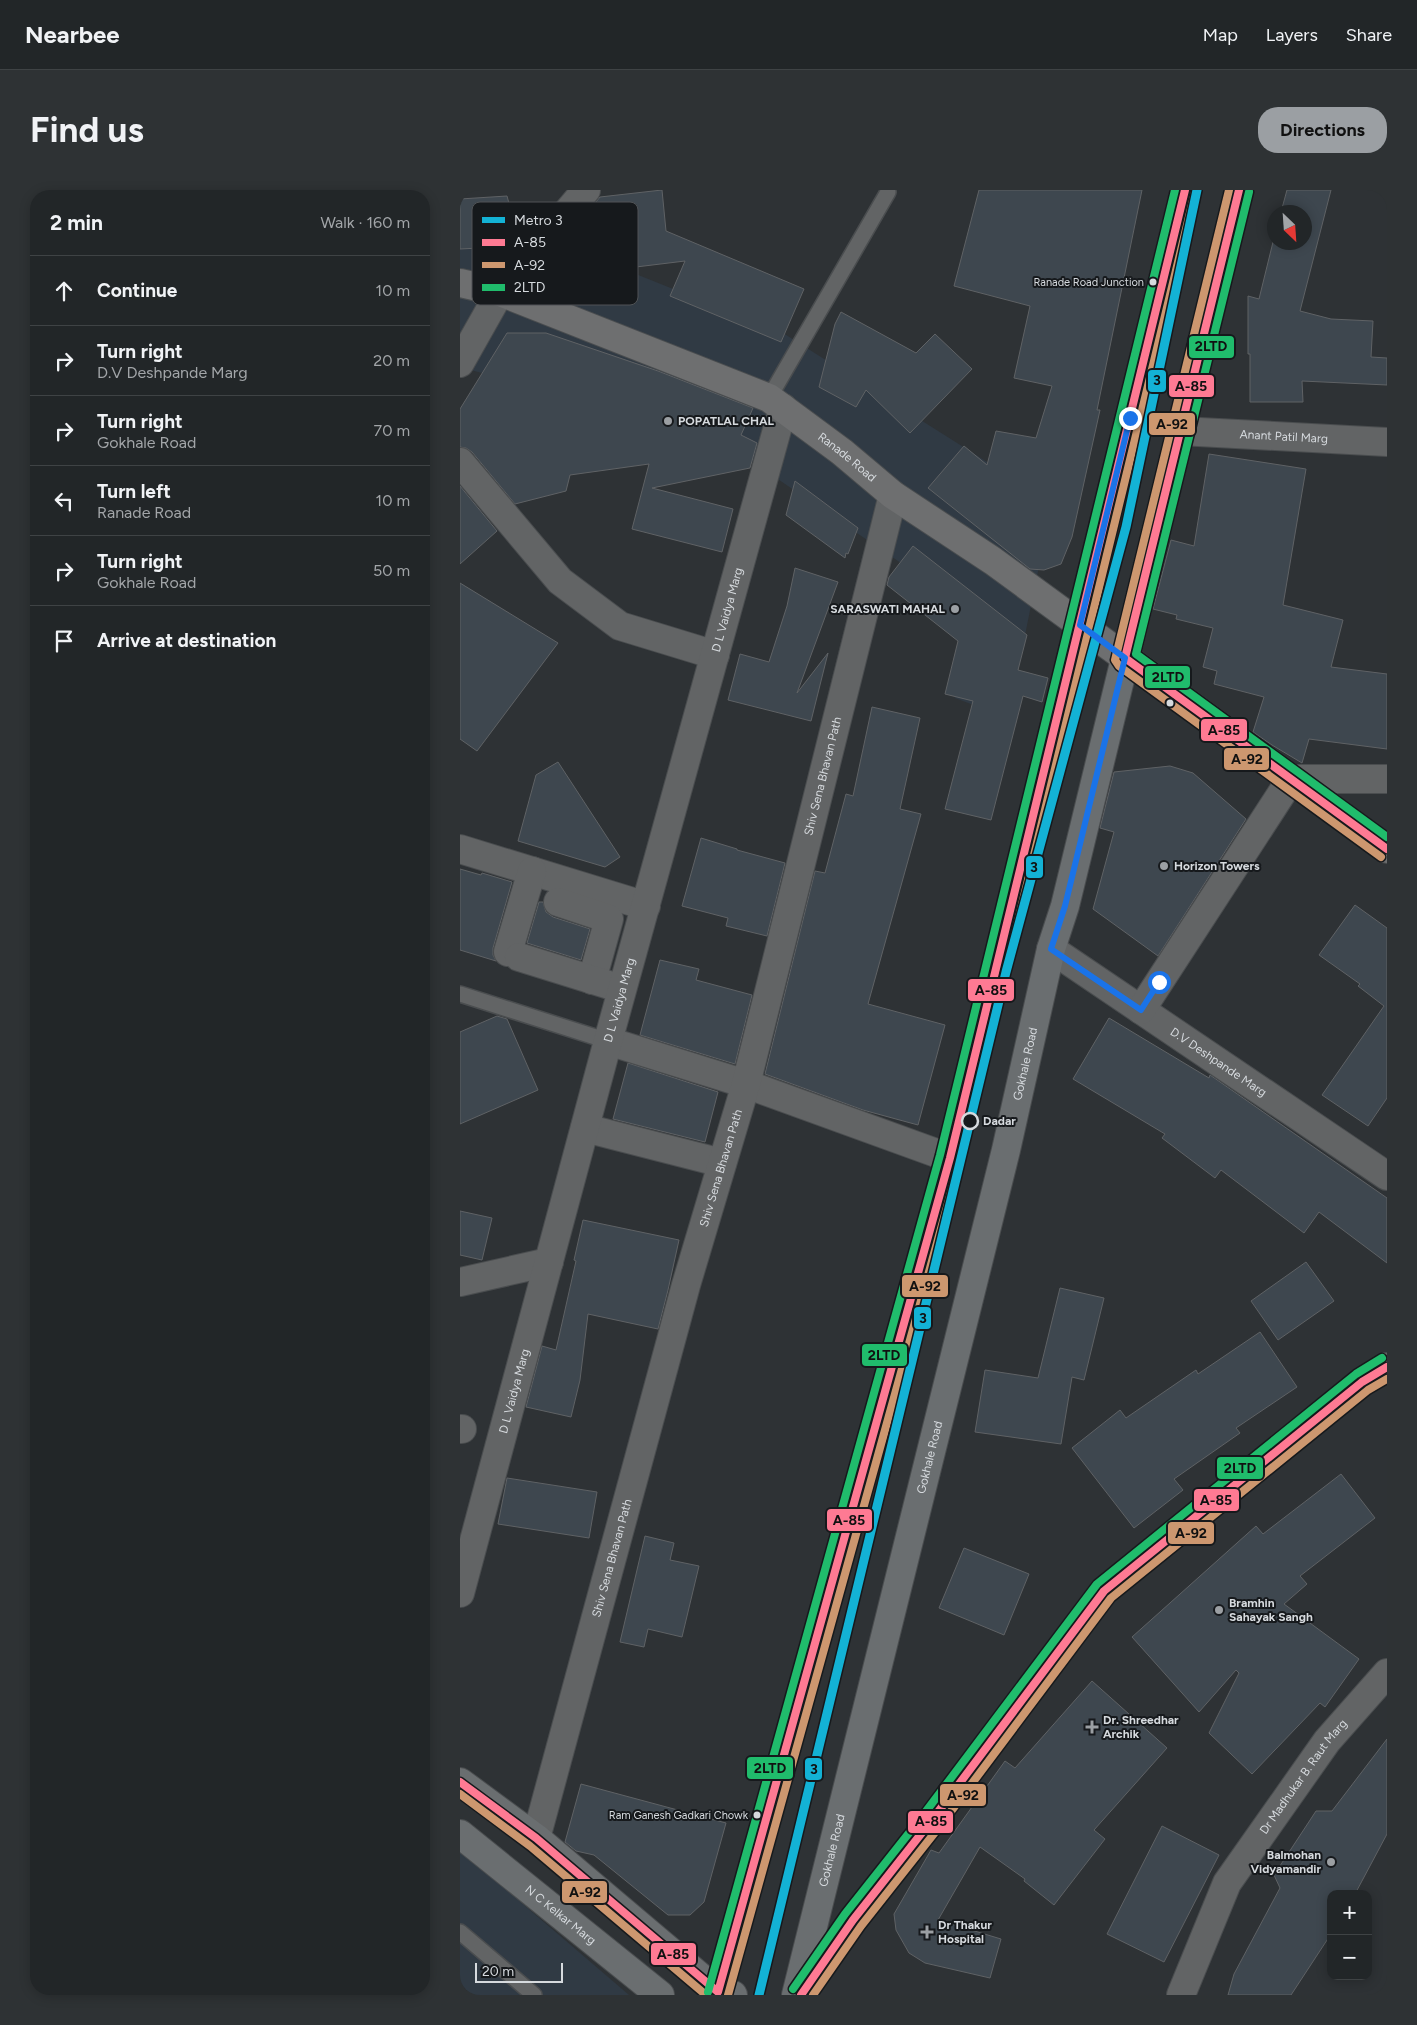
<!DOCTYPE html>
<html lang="en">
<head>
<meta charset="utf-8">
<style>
  :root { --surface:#222628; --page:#2e3234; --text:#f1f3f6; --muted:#a2a5a8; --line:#3f4345; --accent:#9b9fa3 }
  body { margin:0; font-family:Figtree,sans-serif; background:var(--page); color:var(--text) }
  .controls { position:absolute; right:15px; bottom:15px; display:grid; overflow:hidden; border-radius:10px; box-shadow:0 2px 12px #0003 }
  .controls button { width:45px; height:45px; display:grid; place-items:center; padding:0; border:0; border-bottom:1px solid var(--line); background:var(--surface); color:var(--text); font:25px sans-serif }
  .compass { position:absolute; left:807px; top:15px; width:45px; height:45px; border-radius:50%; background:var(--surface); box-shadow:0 2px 12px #0003; rotate:155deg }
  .scale { position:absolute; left:15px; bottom:12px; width:88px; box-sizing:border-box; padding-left:5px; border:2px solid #d6dade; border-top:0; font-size:14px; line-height:18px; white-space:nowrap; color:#d6dade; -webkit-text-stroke:4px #16191c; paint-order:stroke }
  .stop { position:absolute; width:15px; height:15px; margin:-11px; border:4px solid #1a73e8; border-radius:50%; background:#fff }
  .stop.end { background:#1a73e8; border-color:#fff; box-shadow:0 1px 5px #0008 }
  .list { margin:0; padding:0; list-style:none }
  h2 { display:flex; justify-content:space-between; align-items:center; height:65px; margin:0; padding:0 20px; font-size:21px }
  h2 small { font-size:16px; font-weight:400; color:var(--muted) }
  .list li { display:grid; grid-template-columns:32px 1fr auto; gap:15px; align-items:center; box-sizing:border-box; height:70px; padding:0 20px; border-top:1px solid var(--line) }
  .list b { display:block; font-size:19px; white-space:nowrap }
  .list p { margin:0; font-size:16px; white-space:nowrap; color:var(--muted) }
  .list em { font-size:16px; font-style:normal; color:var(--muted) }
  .icon { flex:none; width:28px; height:28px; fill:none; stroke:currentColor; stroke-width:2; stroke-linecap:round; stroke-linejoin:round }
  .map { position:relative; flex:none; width:927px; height:1805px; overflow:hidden; border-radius:20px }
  header { display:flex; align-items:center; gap:30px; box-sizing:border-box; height:70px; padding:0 25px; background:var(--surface); border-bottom:1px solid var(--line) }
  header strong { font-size:24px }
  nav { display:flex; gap:28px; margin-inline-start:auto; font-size:18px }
  .intro { display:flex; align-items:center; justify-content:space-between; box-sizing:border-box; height:120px; padding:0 30px }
  h1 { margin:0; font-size:35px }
  .button { padding:12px 22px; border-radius:20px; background:var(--accent); color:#111; font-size:18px; font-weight:700 }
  main { display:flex; gap:30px; padding:0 30px }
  aside { flex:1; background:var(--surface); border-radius:20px; box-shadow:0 2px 12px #0003 }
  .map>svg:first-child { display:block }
  .built { fill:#303a44 }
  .building { fill:#3e474f; stroke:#5f6265 }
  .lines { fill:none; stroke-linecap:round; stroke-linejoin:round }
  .lane-casing { stroke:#4a4d4f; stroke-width:18 }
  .street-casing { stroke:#4a4d4f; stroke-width:30 }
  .secondary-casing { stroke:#4a4d4f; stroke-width:30 }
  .primary-casing { stroke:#4a4d4f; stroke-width:30 }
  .lane { stroke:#626465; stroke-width:15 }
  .street { stroke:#626465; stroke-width:28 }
  .secondary { stroke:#6e6f70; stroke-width:28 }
  .primary { stroke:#6a6e70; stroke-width:28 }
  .bus-1-casing { stroke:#16191c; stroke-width:11 }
  .bus-2-casing { stroke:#16191c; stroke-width:11 }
  .bus-3-casing { stroke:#16191c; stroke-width:11 }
  .bus-1 { stroke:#fe7a93; stroke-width:8 }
  .bus-2 { stroke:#cd976f; stroke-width:8 }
  .bus-3 { stroke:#20bc6c; stroke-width:8 }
  .metro-1-casing { stroke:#16191c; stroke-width:12 }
  .metro-1 { stroke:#13b2d5; stroke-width:9 }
  .route { stroke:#1a73e8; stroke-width:6 }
  .bus-dot { fill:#d6dade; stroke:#16191c; stroke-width:2 }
  .poi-dot { fill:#9b9fa3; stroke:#16191c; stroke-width:2 }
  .stop-dot { fill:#16191c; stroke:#d6dade; stroke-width:2.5 }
  .labels { text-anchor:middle; stroke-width:4; stroke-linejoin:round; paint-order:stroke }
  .bus-label { font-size:11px; fill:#d6dade; stroke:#16191c; text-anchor:end }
  .poi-label { font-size:12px; font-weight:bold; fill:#d6dade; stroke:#16191c; text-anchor:start }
  .street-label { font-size:12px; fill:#d6dade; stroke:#16191c }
  .stop-label { font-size:12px; font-weight:bold; fill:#d6dade; stroke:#16191c; text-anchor:start }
  .key { fill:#16191c; stroke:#505356; stroke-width:1 }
  .key-label { font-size:14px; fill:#d6dade }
  .line-badge { stroke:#16191c; stroke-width:2 }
  .pale-badge-label { font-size:14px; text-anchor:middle; font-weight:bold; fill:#111 }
</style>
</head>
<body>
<header>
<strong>Nearbee</strong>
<nav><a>Map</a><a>Layers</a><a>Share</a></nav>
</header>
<div class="intro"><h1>Find us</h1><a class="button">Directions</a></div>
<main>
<aside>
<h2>2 min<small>Walk · 160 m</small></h2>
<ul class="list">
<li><svg class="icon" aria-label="ahead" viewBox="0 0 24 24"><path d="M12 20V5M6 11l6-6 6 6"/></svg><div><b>Continue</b></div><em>10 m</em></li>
<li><svg class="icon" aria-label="right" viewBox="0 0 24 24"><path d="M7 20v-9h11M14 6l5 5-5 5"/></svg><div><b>Turn right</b><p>D.V Deshpande Marg</p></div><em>20 m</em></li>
<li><svg class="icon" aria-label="right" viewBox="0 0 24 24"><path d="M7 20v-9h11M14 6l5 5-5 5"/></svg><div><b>Turn right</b><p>Gokhale Road</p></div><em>70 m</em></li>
<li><svg class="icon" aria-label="left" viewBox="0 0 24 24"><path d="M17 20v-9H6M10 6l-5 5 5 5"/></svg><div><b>Turn left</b><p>Ranade Road</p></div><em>10 m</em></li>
<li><svg class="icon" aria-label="right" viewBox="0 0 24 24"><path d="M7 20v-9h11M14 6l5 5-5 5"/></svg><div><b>Turn right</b><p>Gokhale Road</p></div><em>50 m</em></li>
<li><svg class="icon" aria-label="arrive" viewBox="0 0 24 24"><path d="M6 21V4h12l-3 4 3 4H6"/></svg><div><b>Arrive at destination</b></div></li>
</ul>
</aside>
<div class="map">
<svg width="927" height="1805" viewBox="0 0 927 1805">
  <rect width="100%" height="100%" fill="#2e3235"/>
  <path class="built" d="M 0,36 L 131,66 L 323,143 L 592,313 L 548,528 L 495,508 L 509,455 L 460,386 L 256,247 L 0,177 Z
    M 0,1660 L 169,1805 L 0,1805 Z"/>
  <path class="building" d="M 202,0 L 206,41 L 344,99 L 321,152 L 210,106 L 225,71 L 135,82 L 128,22 L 140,7 Z
    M 519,0 L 682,0 L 637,220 L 640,220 L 612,347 L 601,374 L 584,380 L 570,379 L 468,298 L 504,256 L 527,275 L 536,241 L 576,248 L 592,196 L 554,188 L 570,116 L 494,96 Z
    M 827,0 L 871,0 L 840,121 L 871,129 L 913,131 L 911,167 L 927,168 L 927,195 L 842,191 L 843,212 L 790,212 L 790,164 L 788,164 L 788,106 L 799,109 L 814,48 L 814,52 L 844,52 L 844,22 L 821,22 Z
    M 47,6 L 60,54 L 59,56 L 0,59 L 0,9 Z
    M 381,122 L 456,163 L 475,144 L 512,179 L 450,243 L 406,200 L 396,217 L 359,197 L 375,134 Z
    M 47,143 L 86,143 L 198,181 L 293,218 L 281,245 L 297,253 L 290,278 L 192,298 L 273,319 L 262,362 L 172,339 L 189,274 L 110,285 L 106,301 L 55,314 L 12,262 L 6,258 L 0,257 L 0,219 Z
    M 749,264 L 846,279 L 823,415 L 883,430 L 871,477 L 927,484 L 927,559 L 849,549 L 842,573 L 812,555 L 793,542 L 804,507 L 754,494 L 757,481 L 743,477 L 753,438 L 716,429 L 717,425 L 693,419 L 711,350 L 734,356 Z
    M 335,291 L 398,338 L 388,364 L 386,363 L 385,368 L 326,325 Z
    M 0,296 L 37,341 L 0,374 Z
    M 453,356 L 567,445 L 558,480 L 588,488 L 582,512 L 563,506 L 531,630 L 485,619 L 513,511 L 485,504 L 498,451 L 427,395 L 429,387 Z
    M 335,378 L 378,392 L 337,503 L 368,463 L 351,531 L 268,510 L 280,464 L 309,472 L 327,416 Z
    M 0,393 L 98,453 L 17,561 L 0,549 Z
    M 412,517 L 460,528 L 440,619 L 461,624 L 408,814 L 485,835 L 458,935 L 403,920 L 305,884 L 355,681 L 365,683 L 386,604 L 393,606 Z
    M 98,572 L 160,667 L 145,677 L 58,651 L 76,585 Z
    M 710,576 L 733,583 L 786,629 L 698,766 L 633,719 L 654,642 L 640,638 L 654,582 Z
    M 241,648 L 277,659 L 277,660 L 325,673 L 307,746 L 266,736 L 268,728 L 222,716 Z
    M 0,679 L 21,685 L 22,683 L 52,692 L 33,758 L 33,765 L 36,771 L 0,760 Z
    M 79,712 L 83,712 L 86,722 L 93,727 L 130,739 L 121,770 L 67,753 Z
    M 895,715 L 927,738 L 927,908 L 908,936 L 862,905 L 924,816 L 898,796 L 900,794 L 859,765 Z
    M 200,770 L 239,779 L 236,790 L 292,805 L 275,874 L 180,845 Z
    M 37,826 L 47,829 L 78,900 L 0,934 L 0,842 Z
    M 649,828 L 749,888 L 750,885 L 927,1008 L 927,1073 L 859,1022 L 844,1043 L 761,980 L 755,988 L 702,948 L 705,944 L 613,889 Z
    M 168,873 L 258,902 L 245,952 L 153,929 Z
    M 0,1021 L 32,1028 L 22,1070 L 0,1065 Z
    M 123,1030 L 219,1050 L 208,1100 L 198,1139 L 128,1124 L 120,1190 L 111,1227 L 66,1217 L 82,1156 L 96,1160 L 116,1071 L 114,1070 Z
    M 846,1072 L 874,1111 L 818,1150 L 791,1111 Z
    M 600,1098 L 644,1108 L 624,1190 L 612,1187 L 601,1254 L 515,1242 L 525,1180 L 578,1188 Z
    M 800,1142 L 837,1197 L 776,1238 L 780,1243 L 714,1289 L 723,1300 L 674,1338 L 612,1258 L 660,1220 L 666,1228 L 736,1180 L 738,1184 Z
    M 881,1284 L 915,1328 L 840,1386 L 847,1394 L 824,1414 L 899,1469 L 865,1517 L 860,1513 L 792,1584 L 749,1543 L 779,1483 L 776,1480 L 739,1522 L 672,1447 L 796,1336 L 803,1344 Z
    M 47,1288 L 137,1302 L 129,1348 L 38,1334 Z
    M 185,1346 L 214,1353 L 210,1370 L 239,1376 L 222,1447 L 188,1439 L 184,1457 L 160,1452 Z
    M 504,1358 L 569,1384 L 544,1445 L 479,1418 Z
    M 632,1491 L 707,1558 L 634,1640 L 645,1649 L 594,1715 L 564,1691 L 565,1689 L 520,1657 L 478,1730 L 541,1749 L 530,1788 L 465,1773 L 449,1763 L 436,1740 L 434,1724 L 471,1660 L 479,1663 L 545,1571 L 555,1578 Z
    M 927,1549 L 927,1644 L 895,1704 L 871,1704 L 871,1744 L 831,1805 L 768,1805 L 774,1784 L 820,1698 L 814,1685 L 856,1621 L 872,1621 Z
    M 121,1594 L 266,1633 L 244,1712 L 230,1725 L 208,1725 L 134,1665 L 116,1661 L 105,1652 Z
    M 702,1636 L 759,1665 L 704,1772 L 647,1744 Z"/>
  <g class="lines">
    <defs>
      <path id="lane" d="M 309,208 L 428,2
        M 0,804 L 148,851
        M 0,1742 L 74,1805"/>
      <g id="street">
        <path d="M 0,173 L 40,102 L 126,0"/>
        <path id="s1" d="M 720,241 L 927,252"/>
        <path d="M 0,272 L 100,391 L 160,436 L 255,465"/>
        <path d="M 0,659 L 186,716"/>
        <path d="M 98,712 L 149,729 L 132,790"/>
        <path id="s2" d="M 591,759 L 927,986"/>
        <path d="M 48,762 L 72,681"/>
        <path d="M 59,767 L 149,795"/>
        <path d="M 681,820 L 831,589 L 927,589"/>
        <path d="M 148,851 L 286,894 L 490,968"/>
        <path d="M 125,938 L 262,973"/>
        <path d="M 0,1092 L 89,1072"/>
        <path d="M 0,1239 L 2,1239"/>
        <path id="s3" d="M 0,1403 L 148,851 L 323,218"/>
        <path id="s4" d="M 76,1648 L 226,1095 L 286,894 L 433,305"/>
        <path d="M 341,1805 L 393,1730 L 472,1630 L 644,1401 L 902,1192 L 927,1177"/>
        <path id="s5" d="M 721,1805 L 767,1693 L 867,1551 L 927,1483"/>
      </g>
      <g id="secondary">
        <path id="s6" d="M 0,93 L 40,102 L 309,208 L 382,262 L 433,305 L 533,371 L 927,659"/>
      </g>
      <g id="primary">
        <path d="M 0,1592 L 76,1648 L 258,1802 L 273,1805"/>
        <path id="s7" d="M 0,1644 L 200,1805"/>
        <path d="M 258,1805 L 490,968 L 725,0"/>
        <path id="s8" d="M 336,1805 L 546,960 L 591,759 L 605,716 L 779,0"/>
      </g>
    </defs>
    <use href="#lane" class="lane-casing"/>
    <use href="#street" class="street-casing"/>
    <use href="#secondary" class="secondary-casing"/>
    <use href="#primary" class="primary-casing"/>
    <use href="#lane" class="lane"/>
    <use href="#street" class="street"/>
    <use href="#secondary" class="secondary"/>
    <use href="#primary" class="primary"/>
    <defs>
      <path id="bus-1" d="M 779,0 L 665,468 L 927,659
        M 0,1592 L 76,1648 L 258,1802 L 490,968 L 725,0
        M 341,1805 L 393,1730 L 472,1630 L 644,1401 L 902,1192 L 927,1177"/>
      <path id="bus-2" d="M 769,0 L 655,470 L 659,476 L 921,667
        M 0,1604 L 70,1656 L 246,1805
        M 268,1805 L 500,970 L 735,2
        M 353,1805 L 401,1736 L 480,1636 L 651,1408 L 908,1200 L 927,1189"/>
      <path id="bus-3" d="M 789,2 L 676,464 L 927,647
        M 333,1799 L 385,1724 L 464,1624 L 637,1394 L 896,1184 L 922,1168
        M 248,1802 L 480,965 L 715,0"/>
    </defs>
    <use href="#bus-1" class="bus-1-casing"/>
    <use href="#bus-2" class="bus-2-casing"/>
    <use href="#bus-3" class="bus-3-casing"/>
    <use href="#bus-1" class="bus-1"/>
    <use href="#bus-2" class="bus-2"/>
    <use href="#bus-3" class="bus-3"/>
    <defs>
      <path id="metro-1" d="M 299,1805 L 546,782 L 666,337 L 737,0"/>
    </defs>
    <use href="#metro-1" class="metro-1-casing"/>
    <use href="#metro-1" class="metro-1"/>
  </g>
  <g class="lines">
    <path class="route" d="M 670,228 L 620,435 L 665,468 L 605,716 L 591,759 L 681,820 L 699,792"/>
  </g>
  <g class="bus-dot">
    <circle cx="693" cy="92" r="4.5"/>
    <circle cx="710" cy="513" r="4.5"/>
    <circle cx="297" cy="1625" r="4.5"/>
  </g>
  <g class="poi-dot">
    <circle cx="208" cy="231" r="5"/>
    <circle cx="495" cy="419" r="5"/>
    <circle cx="704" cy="676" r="5"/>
    <circle cx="759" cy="1420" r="5"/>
    <path d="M629.5 1529.5h5v5h5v5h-5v5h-5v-5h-5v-5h5z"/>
    <circle cx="871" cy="1672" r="5"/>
    <path d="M464.5 1734.5h5v5h5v5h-5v5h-5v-5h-5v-5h5z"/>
  </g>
  <circle class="stop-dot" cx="510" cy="931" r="8"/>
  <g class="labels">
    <g class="bus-label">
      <text x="684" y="96">Ranade Road Junction</text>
      <text x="288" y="1629">Ram Ganesh Gadkari Chowk</text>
    </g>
    <g class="poi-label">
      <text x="218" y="235">POPATLAL CHAL</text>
      <text x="485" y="423" text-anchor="end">SARASWATI MAHAL</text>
      <text x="714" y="680">Horizon Towers</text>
      <text x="769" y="1417">Bramhin<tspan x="769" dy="14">Sahayak Sangh</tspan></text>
      <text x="643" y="1534">Dr. Shreedhar<tspan x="643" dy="14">Archik</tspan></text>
      <text x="861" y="1669" text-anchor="end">Balmohan<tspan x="861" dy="14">Vidyamandir</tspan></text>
      <text x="478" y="1739">Dr Thakur<tspan x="478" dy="14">Hospital</tspan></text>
    </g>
    <g class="street-label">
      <text dy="4" stroke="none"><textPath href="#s1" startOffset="104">Anant Patil Marg</textPath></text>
      <text dy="4" stroke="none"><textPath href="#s6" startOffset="428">Ranade Road</textPath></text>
      <text dy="4" stroke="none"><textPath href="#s3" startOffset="1019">D L Vaidya Marg</textPath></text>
      <text dy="4" stroke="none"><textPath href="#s4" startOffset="1100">Shiv Sena Bhavan Path</textPath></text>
      <text dy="4" stroke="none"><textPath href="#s3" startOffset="614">D L Vaidya Marg</textPath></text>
      <text dy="4" stroke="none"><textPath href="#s2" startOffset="202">D.V Deshpande Marg</textPath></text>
      <text dy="4" stroke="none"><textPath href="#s8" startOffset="959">Gokhale Road</textPath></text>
      <text dy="4" stroke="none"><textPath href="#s4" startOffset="695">Shiv Sena Bhavan Path</textPath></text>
      <text dy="4" stroke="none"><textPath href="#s3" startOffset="209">D L Vaidya Marg</textPath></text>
      <text dy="4" stroke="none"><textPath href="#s8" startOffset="554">Gokhale Road</textPath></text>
      <text dy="4" stroke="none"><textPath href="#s4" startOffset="290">Shiv Sena Bhavan Path</textPath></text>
      <text dy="4" stroke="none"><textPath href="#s5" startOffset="252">Dr Madhukar B. Raut Marg</textPath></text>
      <text dy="4" stroke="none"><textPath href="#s8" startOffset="149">Gokhale Road</textPath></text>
      <text dy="4" stroke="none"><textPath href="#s7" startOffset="129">N C Kelkar Marg</textPath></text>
    </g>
    <g class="stop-label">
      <text x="523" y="935">Dadar</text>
    </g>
  </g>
  <rect x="12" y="12" width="166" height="103" rx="8" class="key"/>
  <rect x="22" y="27" width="23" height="6" fill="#13b2d5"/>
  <rect x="22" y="49" width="23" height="7" fill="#fe7a93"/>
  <rect x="22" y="72" width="23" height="6" fill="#cd976f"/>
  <rect x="22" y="94" width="23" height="7" fill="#20bc6c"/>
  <g class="key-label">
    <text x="54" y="35">Metro 3</text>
    <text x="54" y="57">A-85</text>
    <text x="54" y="80">A-92</text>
    <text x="54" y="102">2LTD</text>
  </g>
  <g class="line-badge">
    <rect x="728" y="145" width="47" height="24" rx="5" fill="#20bc6c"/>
    <rect x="687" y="179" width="20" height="24" rx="5" fill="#13b2d5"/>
    <rect x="708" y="184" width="47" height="24" rx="5" fill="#fe7a93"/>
    <rect x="688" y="222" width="48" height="24" rx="5" fill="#cd976f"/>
    <rect x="684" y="475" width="47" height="24" rx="5" fill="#20bc6c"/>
    <rect x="740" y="528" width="48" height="24" rx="5" fill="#fe7a93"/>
    <rect x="763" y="557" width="47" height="24" rx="5" fill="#cd976f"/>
    <rect x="565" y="665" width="19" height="24" rx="5" fill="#13b2d5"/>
    <rect x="507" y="788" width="48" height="24" rx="5" fill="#fe7a93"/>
    <rect x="441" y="1084" width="48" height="24" rx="5" fill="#cd976f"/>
    <rect x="453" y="1116" width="19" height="24" rx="5" fill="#13b2d5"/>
    <rect x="401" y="1153" width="47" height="24" rx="5" fill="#20bc6c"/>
    <rect x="756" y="1266" width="48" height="24" rx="5" fill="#20bc6c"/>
    <rect x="733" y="1298" width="47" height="24" rx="5" fill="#fe7a93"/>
    <rect x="366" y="1318" width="47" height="24" rx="5" fill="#fe7a93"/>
    <rect x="707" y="1331" width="48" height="24" rx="5" fill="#cd976f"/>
    <rect x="286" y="1566" width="48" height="24" rx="5" fill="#20bc6c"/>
    <rect x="344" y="1567" width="19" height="24" rx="5" fill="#13b2d5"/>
    <rect x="479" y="1593" width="48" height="24" rx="5" fill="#cd976f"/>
    <rect x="447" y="1620" width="47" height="24" rx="5" fill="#fe7a93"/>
    <rect x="101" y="1690" width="47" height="24" rx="5" fill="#cd976f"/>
    <rect x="190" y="1752" width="47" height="24" rx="5" fill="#fe7a93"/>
  </g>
  <g class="pale-badge-label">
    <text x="751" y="161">2LTD</text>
    <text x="697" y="195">3</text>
    <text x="731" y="201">A-85</text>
    <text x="712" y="239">A-92</text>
    <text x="708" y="492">2LTD</text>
    <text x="764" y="545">A-85</text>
    <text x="787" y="574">A-92</text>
    <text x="574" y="682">3</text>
    <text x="531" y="805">A-85</text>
    <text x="465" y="1101">A-92</text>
    <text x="463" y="1133">3</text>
    <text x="424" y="1170">2LTD</text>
    <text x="780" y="1283">2LTD</text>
    <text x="756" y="1315">A-85</text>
    <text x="389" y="1335">A-85</text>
    <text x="731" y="1348">A-92</text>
    <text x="310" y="1583">2LTD</text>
    <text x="354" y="1584">3</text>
    <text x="503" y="1610">A-92</text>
    <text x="471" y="1636">A-85</text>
    <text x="125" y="1707">A-92</text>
    <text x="213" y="1769">A-85</text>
  </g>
</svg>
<div class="controls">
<button>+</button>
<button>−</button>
</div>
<svg class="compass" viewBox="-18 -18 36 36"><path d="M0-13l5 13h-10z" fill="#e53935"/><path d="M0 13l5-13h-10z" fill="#a2a5a8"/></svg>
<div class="scale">20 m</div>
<div class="stop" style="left:699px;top:792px"></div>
<div class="stop end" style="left:670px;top:228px"></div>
</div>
</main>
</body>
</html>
